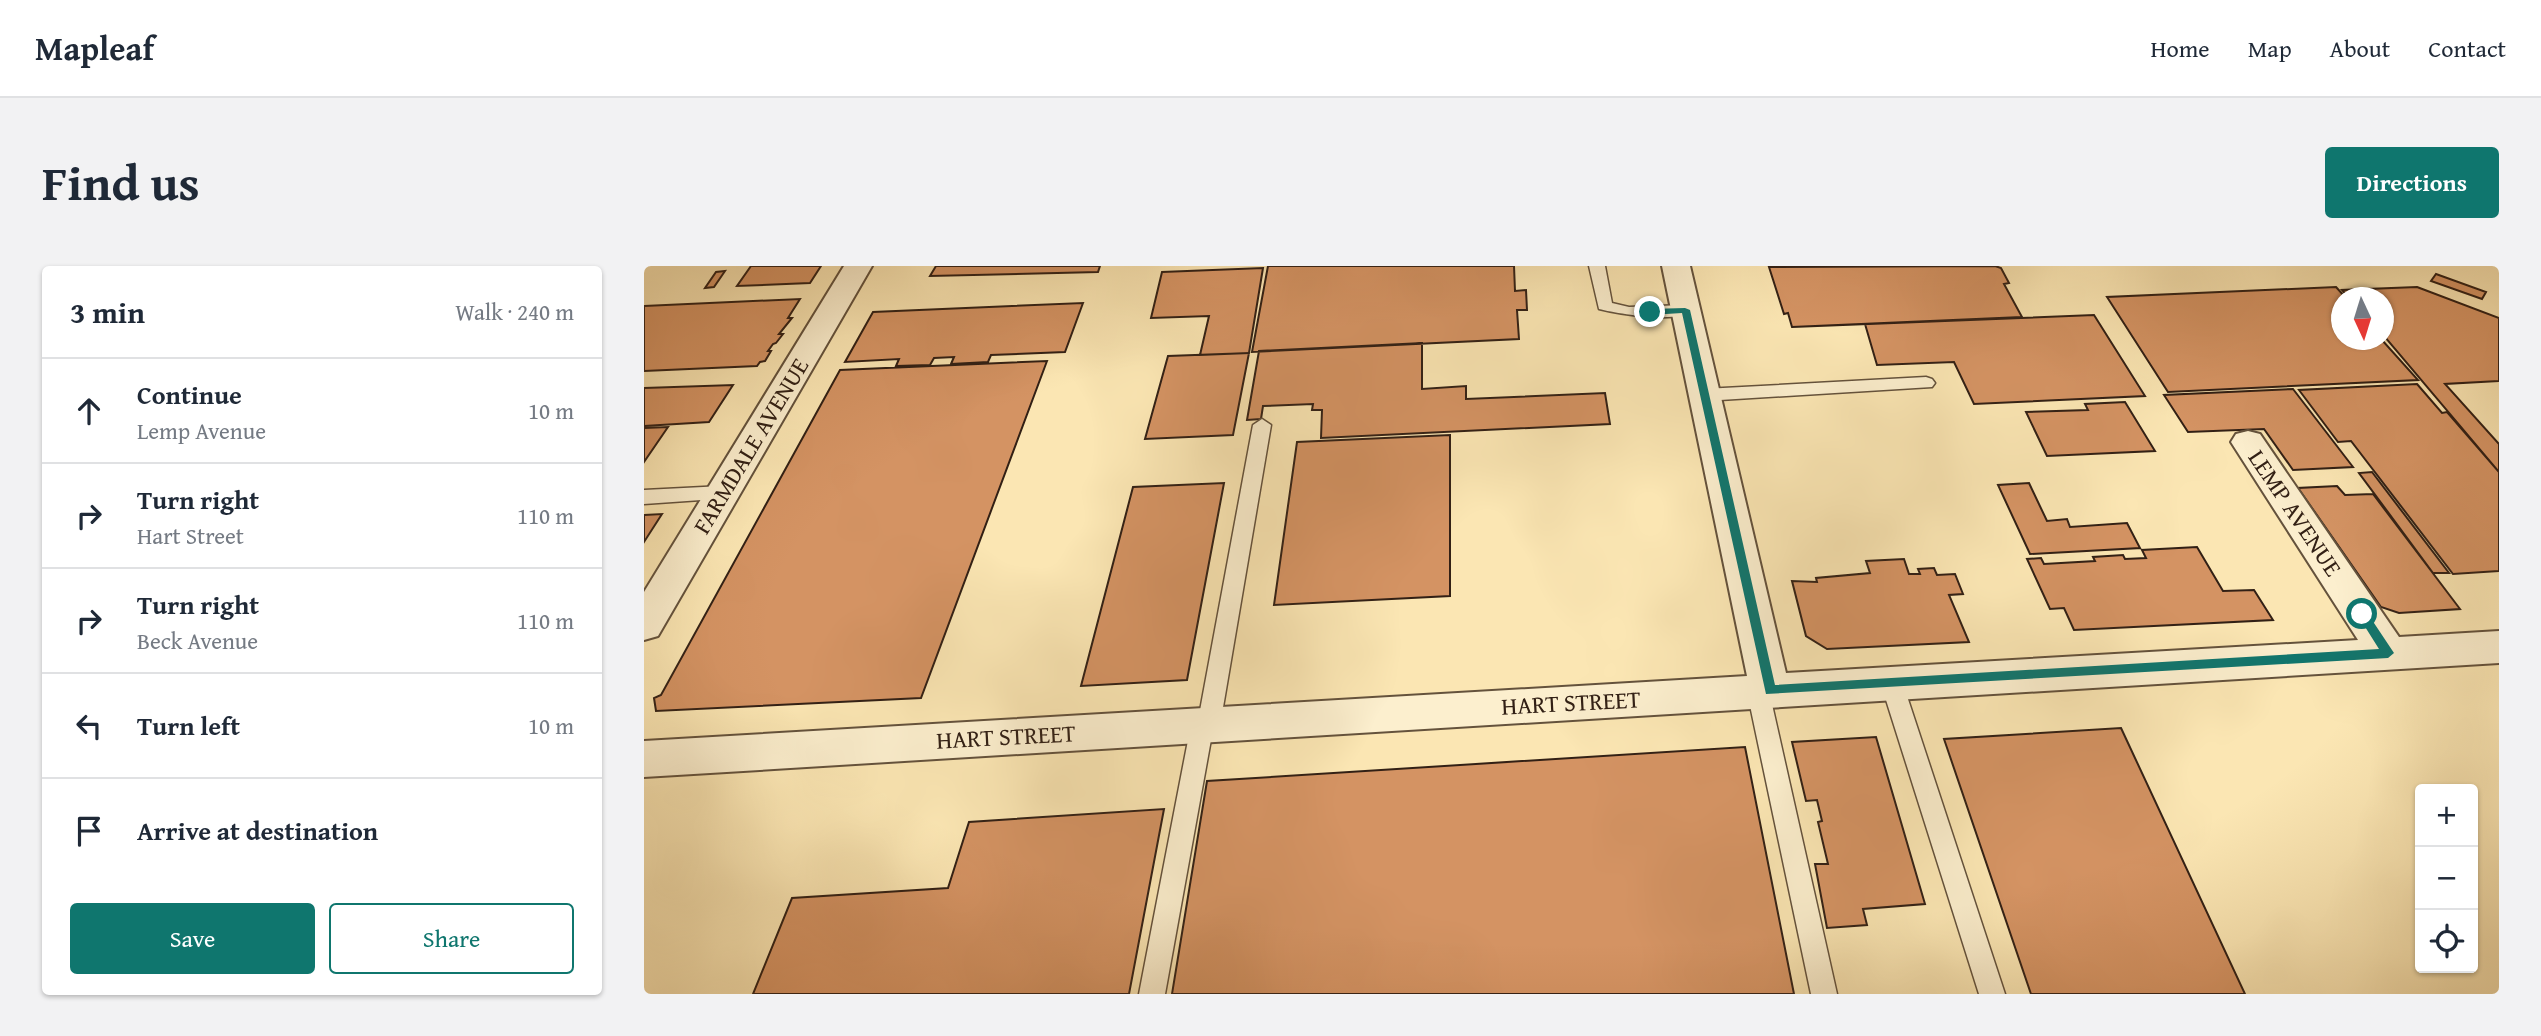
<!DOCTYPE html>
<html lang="en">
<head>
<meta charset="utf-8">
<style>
  :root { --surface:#fff; --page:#f2f2f3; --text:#1f2937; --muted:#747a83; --line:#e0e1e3; --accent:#0f766e }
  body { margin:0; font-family:"Gentium Book Plus",serif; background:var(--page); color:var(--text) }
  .controls { position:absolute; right:21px; bottom:21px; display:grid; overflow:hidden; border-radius:7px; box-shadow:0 2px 5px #0004 }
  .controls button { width:63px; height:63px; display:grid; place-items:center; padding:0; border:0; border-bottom:2px solid var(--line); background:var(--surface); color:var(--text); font:35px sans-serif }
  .compass { position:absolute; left:1687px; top:21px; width:63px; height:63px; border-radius:50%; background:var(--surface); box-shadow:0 2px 5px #0004; rotate:176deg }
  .stop { position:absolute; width:21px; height:21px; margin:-16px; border:5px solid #0f766e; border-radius:50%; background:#fff }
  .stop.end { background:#0f766e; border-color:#fff; box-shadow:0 2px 7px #0008 }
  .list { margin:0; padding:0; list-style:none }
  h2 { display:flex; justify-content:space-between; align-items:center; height:91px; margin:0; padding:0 28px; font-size:30px }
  h2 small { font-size:23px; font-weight:400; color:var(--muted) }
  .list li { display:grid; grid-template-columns:46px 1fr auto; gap:21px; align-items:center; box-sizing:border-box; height:105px; padding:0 28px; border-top:2px solid var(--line) }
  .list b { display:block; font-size:26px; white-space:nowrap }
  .list p { margin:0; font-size:23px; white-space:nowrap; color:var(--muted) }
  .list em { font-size:23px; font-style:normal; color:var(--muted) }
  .actions { display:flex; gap:14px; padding:21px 28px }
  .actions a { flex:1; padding:16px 0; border:2px solid var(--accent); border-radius:7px; text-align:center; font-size:24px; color:var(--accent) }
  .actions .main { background:var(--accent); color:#fff }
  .icon { flex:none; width:38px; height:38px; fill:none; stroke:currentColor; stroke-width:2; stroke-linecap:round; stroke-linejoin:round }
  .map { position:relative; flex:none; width:1855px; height:728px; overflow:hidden; border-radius:7px }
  header { display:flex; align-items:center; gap:42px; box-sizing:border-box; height:98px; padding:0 35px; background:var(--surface); border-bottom:2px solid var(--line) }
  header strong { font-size:33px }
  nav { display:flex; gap:38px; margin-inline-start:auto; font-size:24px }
  .intro { display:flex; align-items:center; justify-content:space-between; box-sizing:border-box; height:168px; padding:0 42px }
  h1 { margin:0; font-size:49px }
  .button { padding:18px 32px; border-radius:7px; background:var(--accent); color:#fff; font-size:24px; font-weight:700 }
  main { display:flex; gap:42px; padding:0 42px }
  aside { flex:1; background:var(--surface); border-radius:7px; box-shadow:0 2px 5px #0004 }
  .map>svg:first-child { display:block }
  .building { fill:#d49363; stroke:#322015; stroke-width:2 }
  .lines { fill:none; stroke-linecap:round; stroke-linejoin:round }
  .lane-casing { stroke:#64523c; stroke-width:3 }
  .street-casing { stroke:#64523c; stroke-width:4 }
  .lane { fill:#fcefce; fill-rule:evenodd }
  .street { fill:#fcefce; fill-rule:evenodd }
  .route { fill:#0f766e }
  .labels { text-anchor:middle; stroke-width:5; stroke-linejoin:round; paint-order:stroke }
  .street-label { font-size:24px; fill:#322015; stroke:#fcefce }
</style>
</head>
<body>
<header>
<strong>Mapleaf</strong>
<nav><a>Home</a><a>Map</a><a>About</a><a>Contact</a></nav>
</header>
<div class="intro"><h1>Find us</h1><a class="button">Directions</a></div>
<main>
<aside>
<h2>3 min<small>Walk · 240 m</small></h2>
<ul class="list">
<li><svg class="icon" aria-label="ahead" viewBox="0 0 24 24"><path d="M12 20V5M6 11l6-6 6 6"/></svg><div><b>Continue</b><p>Lemp Avenue</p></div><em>10 m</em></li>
<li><svg class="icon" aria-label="right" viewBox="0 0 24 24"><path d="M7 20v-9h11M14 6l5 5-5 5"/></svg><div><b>Turn right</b><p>Hart Street</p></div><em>110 m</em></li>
<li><svg class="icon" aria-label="right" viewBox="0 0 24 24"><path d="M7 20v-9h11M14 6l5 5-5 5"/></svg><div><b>Turn right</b><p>Beck Avenue</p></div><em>110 m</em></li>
<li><svg class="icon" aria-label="left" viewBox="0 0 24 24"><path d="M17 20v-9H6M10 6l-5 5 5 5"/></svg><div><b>Turn left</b></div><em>10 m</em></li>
<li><svg class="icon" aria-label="arrive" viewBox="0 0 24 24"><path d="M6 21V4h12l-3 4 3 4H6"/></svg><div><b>Arrive at destination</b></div></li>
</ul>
<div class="actions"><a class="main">Save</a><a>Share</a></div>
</aside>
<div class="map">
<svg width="1855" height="728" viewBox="0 0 1855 728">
  <rect width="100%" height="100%" fill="#fbe6b3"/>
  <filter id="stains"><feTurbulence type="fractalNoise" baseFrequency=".00286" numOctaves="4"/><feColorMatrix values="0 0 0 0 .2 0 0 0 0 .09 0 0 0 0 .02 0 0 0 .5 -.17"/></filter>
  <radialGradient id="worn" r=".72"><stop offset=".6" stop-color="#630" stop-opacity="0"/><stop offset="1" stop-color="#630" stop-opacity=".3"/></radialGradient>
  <path class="building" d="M 107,0 L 177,0 L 166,17 L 93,20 Z
    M 292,0 L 456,0 L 454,6 L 286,10 Z
    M 624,0 L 870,0 L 871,25 L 882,24 L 883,44 L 873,44 L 875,73 L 608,86 Z
    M 1351,0 L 1357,2 L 1365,17 L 1360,18 L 1378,51 L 1148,61 L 1144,47 L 1140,48 L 1125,1 Z
    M 619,2 L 605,87 L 556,89 L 565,50 L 507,52 L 518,6 Z
    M 81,5 L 70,21 L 61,22 L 72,6 Z
    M 1792,8 L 1842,26 L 1838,33 L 1787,15 Z
    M 1692,21 L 1702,32 L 1698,32 L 1698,74 L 1738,74 L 1774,114 L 1524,126 L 1463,31 Z
    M 1773,21 L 1855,52 L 1855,115 L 1801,118 L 1855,178 L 1855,206 L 1740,70 L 1740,32 L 1705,32 L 1698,24 Z
    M 156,33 L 144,52 L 148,52 L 135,68 L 139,68 L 132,77 L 129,78 L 124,85 L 127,85 L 121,95 L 116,96 L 113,100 L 0,105 L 0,40 Z
    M 439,37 L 421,86 L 347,89 L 344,96 L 307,98 L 310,91 L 290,92 L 286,99 L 252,100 L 255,93 L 201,96 L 229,46 Z
    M 1450,49 L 1501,130 L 1330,138 L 1310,96 L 1233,99 L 1221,58 L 1148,61 Z
    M 778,77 L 778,123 L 822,120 L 822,133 L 961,127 L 966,158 L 677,172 L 678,144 L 668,144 L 669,138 L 619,140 L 617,153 L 603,154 L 615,85 Z
    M 605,87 L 589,169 L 501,173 L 524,90 Z
    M 403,95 L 277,432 L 12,445 L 10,432 L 17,429 L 196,104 Z
    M 1773,118 L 1798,147 L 1803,146 L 1855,206 L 1855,305 L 1809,308 L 1707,175 L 1694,176 L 1655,124 Z
    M 89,119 L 65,156 L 0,160 L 0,122 Z
    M 1649,123 L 1709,201 L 1649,204 L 1620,163 L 1544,166 L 1520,129 Z
    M 1481,136 L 1511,185 L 1403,190 L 1382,146 L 1444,144 L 1441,138 Z
    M 24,161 L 0,196 L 0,162 Z
    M 806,169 L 806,330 L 630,339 L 653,176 Z
    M 1728,206 L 1805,307 L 1789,307 L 1715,207 Z
    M 580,217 L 543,414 L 437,420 L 489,221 Z
    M 1385,217 L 1403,255 L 1423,253 L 1426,261 L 1483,257 L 1496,282 L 1386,288 L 1354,219 Z
    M 1693,220 L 1701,229 L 1729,228 L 1816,343 L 1755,347 L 1737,341 L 1654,222 Z
    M 18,248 L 0,276 L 0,249 Z
    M 1553,281 L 1579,325 L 1610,324 L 1629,354 L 1430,364 L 1420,342 L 1406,343 L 1383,293 L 1397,292 L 1400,298 L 1451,295 L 1449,291 L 1479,289 L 1481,293 L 1502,292 L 1498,284 Z
    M 1260,293 L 1265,308 L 1276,308 L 1274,303 L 1290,302 L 1293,309 L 1311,308 L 1319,328 L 1305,329 L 1325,376 L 1183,383 L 1162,370 L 1148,315 L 1173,316 L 1172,312 L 1226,307 L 1222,295 Z
    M 1477,462 L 1601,728 L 1387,728 L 1300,473 Z
    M 1232,471 L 1281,638 L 1219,643 L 1223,659 L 1183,662 L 1171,598 L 1184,598 L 1174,556 L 1178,555 L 1173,534 L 1162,535 L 1148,476 Z
    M 1101,481 L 1150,728 L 528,728 L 563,515 Z
    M 520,543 L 485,728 L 109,728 L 148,632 L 304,622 L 325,556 Z"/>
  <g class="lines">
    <defs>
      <path id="lane" d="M 945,0 L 961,0 L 968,37 L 985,41 L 1041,39 L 1049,44 C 1035,58 975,48 955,43 Z
        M 1282,111 L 1288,113 L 1291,117 L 1288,121 L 1060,135 L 1051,129 L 1060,123 Z
        M 618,153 L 627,159 L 576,459 L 573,466 L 568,468 L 521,728 L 495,728 L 547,459 L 550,452 L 555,450 L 609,159 Z
        M 79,220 L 86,222 L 88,227 L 86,232 L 0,238 L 0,224 Z
        M 1248,409 L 1256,412 L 1259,418 L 1361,728 L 1335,728 L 1237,418 L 1240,412 Z
        M 1114,416 L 1122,419 L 1125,425 L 1193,728 L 1167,728 L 1103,425 L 1106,419 Z"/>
      <path id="street" d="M 200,0 L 228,0 L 14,370 L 0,374 L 0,326 Z
        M 1018,0 L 1046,0 L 1142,407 L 1714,374 L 1587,176 L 1592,168 L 1604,165 L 1616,168 L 1755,371 L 1855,365 L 1855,397 L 0,511 L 0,475 L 1103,410 Z"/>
    </defs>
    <use href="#lane" class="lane-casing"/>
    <use href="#street" class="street-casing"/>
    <use href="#lane" class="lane"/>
    <use href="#street" class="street"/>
  </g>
  <path class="route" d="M 1041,42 L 1046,44 L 1131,419 L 1735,383 L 1713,348 L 1718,344 L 1722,345 L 1750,387 L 1744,392 L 1122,428 L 1038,47 L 1006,49 L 1002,46 L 1006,43 Z"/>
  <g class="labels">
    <g class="street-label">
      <text transform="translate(107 180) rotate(-59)" y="8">FARMDALE AVENUE</text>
      <text transform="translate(1651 247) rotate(56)" y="8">LEMP AVENUE</text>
      <text transform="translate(927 437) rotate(-3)" y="8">HART STREET</text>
      <text transform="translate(362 471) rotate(-3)" y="8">HART STREET</text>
    </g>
  </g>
  <rect width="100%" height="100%" filter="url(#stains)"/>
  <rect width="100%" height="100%" fill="url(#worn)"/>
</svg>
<div class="controls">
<button>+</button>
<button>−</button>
<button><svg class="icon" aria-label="locate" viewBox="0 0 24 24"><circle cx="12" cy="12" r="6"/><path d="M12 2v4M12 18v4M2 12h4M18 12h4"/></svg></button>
</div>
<svg class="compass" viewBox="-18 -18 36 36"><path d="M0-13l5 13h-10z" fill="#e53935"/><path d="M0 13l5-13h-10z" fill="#747a83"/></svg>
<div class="stop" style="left:1718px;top:348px"></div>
<div class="stop end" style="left:1006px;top:46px"></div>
</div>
</main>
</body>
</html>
